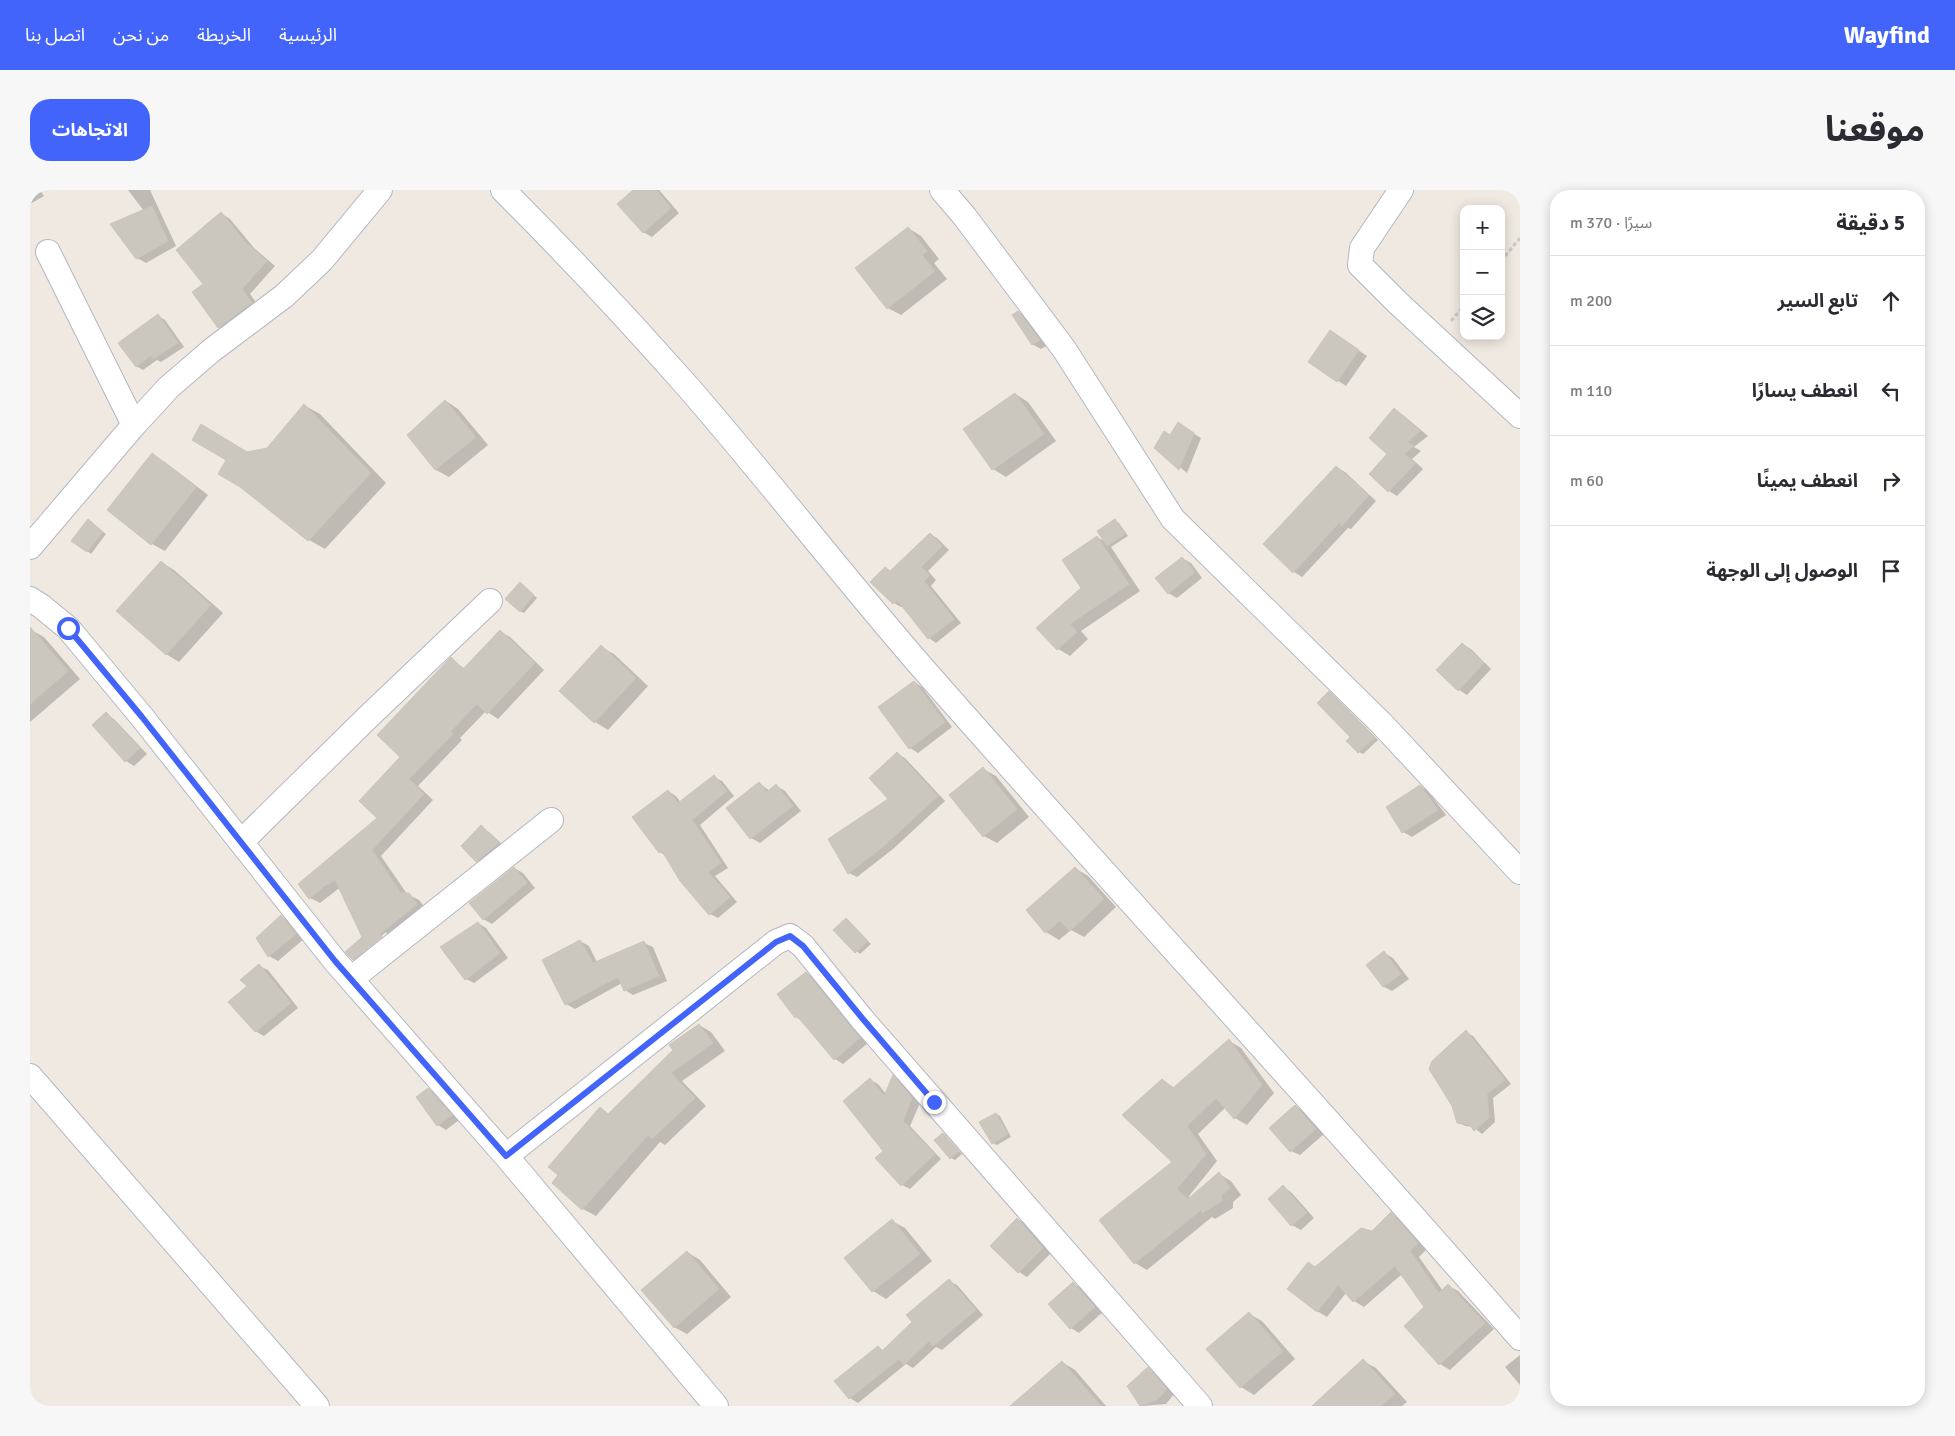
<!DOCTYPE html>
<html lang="ar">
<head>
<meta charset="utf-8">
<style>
  :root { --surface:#fff; --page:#f7f7f7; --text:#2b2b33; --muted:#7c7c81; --line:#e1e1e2; --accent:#4264fb }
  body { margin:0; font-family:Signika,"Noto Sans Arabic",sans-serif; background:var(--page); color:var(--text); direction:rtl }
  .controls { position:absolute; right:15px; top:15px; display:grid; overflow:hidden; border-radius:10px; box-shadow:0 2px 12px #0003 }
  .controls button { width:45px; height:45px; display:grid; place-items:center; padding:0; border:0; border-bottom:1px solid var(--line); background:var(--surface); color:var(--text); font:25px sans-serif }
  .stop { position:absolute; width:15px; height:15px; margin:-11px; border:4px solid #4264fb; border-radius:50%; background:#fff }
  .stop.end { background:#4264fb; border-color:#fff; box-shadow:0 1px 5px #0008 }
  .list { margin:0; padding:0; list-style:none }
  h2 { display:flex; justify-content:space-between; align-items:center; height:65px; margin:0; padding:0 20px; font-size:21px }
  h2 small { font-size:16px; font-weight:400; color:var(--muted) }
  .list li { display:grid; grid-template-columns:32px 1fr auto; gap:15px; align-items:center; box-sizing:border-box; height:90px; padding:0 20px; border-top:1px solid var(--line) }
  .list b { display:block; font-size:19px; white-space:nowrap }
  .list em { font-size:16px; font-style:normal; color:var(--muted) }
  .icon { flex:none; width:28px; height:28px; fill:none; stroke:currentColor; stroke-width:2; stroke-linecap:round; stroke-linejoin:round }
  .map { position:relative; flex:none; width:1490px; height:1216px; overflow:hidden; direction:ltr; border-radius:20px }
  header { display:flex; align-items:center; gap:30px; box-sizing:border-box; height:70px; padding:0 25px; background:var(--accent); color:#fff }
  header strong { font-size:24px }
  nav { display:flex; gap:28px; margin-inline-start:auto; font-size:18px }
  .intro { display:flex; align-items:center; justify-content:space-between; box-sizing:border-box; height:120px; padding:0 30px }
  h1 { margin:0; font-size:35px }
  .button { padding:12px 22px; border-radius:20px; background:var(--accent); color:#fff; font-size:18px; font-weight:700 }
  main { display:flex; gap:30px; padding:0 30px }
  aside { flex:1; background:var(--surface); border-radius:20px; box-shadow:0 2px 12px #0003 }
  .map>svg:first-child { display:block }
  .shadow { fill:#0003; fill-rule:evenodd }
  .building { fill:#cbc7bf; stroke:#cbc5ba }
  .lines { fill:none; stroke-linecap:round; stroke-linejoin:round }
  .minor-casing { stroke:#b4b7c1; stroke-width:26 }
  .path { stroke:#c9c9c9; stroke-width:3; stroke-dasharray:4 2.5; stroke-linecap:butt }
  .minor { stroke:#fff; stroke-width:24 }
  .route { stroke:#4264fb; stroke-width:6 }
</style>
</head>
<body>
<header>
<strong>Wayfind</strong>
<nav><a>الرئيسية</a><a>الخريطة</a><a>من نحن</a><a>اتصل بنا</a></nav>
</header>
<div class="intro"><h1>موقعنا</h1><a class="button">الاتجاهات</a></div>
<main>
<aside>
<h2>5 دقيقة<small>سيرًا · 370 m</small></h2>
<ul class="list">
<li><svg class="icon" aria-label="ahead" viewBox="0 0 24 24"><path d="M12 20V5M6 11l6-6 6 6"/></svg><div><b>تابع السير</b></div><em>200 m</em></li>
<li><svg class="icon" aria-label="left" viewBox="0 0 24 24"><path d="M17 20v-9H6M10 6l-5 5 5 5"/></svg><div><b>انعطف يسارًا</b></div><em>110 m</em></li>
<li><svg class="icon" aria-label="right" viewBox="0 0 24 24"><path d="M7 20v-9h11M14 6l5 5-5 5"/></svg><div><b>انعطف يمينًا</b></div><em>60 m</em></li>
<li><svg class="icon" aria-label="arrive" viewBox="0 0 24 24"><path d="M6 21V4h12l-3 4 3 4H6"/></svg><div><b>الوصول إلى الوجهة</b></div></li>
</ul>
</aside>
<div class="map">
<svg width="1490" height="1216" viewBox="0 0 1490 1216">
  <rect width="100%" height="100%" fill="#efe9e1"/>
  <path class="shadow" d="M 0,0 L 10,0 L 14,6 L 0,14 Z
    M 98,0 L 120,0 L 146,56 L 116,73 L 107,68 L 82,35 L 114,21 Z
    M 605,0 L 629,0 L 649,23 L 622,47 L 613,42 Z
    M 192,24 L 200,29 L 224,58 L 245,76 L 220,104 L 230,118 L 197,142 L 189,137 L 175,94 Z
    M 878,38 L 891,46 L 909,69 L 904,73 L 917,89 L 871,125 L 858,118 Z
    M 988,122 L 997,127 L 1018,155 L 1011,159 L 1002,154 Z
    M 128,126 L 135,130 L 154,157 L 131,172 L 127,170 L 113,180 L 106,176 Z
    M 1309,147 L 1337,166 L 1316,196 L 1280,172 Z
    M 985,204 L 998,212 L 1026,251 L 976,287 L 963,279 Z
    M 416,211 L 428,219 L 458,255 L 419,287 L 406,280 L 379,246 Z
    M 274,215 L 290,224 L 356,293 L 295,359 L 279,350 L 211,296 L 217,263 L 238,259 Z
    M 1365,220 L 1373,225 L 1398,246 L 1384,257 L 1391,261 L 1382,269 L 1393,279 L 1367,306 L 1359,301 L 1341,284 L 1358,264 Z
    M 1155,238 L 1171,248 L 1157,283 L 1126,258 Z
    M 122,265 L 135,272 L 178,305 L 135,361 L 122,354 L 79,320 Z
    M 1306,277 L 1315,282 L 1346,311 L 1321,339 L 1318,338 L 1272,387 L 1264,382 Z
    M 1085,331 L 1089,333 L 1098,346 L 1081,357 L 1110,401 L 1051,441 L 1058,449 L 1040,466 L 1028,459 L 1008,438 L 1052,398 L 1067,347 L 1076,352 Z
    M 62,333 L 76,344 L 61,364 L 57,361 Z
    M 900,344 L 907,348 L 919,360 L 898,381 L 906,390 L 901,396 L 931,433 L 906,453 L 899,448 L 873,416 L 871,417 L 864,413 L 842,392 L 861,382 Z
    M 1152,368 L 1161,373 L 1172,388 L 1147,408 L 1138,403 Z
    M 131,372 L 144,380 L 193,423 L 149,472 L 136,464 Z
    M 494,396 L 507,408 L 494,423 L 490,421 Z
    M 1,440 L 14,447 L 50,489 L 0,532 L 0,441 Z
    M 470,442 L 480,447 L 514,480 L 468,529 L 456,521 L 430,548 L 432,550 L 388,596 L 403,610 L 351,666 L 377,704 L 389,710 L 397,720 L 333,775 L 323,769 L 334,747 L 311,699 L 308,699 L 290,713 L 280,708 L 349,628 L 372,567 L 421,469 L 435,479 ZM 356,742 L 357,744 L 334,763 L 333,762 Z
    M 1432,454 L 1441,459 L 1461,479 L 1437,505 L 1429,500 Z
    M 571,457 L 584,464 L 618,496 L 578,540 L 565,532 L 531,501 Z
    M 884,492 L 892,497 L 922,537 L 888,563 L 880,558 Z
    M 1303,505 L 1348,550 L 1333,564 L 1329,562 Z
    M 76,524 L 84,529 L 117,564 L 104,576 L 96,571 L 63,535 Z
    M 867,564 L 875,568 L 915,611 L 863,659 L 827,687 L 819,683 L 860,610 Z
    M 953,579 L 966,586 L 999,627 L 967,653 L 954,646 Z
    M 684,587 L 692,591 L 704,606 L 670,635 L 698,678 L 685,686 L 707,712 L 688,728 L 680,724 L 636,666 L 630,662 L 604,627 L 638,601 L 646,606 L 651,613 Z
    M 729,593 L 740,601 L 747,596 L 755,601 L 771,621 L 730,653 L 721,648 L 698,618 Z
    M 1390,596 L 1398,601 L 1416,625 L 1382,647 L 1373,642 Z
    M 451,637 L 459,642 L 477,659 L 456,676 L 447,671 Z
    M 484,678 L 493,683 L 505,698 L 462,734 L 453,729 Z
    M 1045,678 L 1058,686 L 1086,717 L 1054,747 L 1041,740 L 1029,750 L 1016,742 L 998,720 Z
    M 251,727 L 260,731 L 274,749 L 248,771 L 239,766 L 228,748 Z
    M 816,730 L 841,754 L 830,764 L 805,740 Z
    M 448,733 L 456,738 L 478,768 L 444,793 L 436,789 Z
    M 550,751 L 559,756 L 567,772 L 614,753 L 623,757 L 637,791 L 603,805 L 595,800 L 592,793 L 545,819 L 536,814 Z
    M 1354,763 L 1363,768 L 1379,789 L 1362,801 L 1354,797 L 1338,775 Z
    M 229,776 L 238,780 L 268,818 L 234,846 L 225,841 L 219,796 Z
    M 776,783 L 785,788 L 838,853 L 813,874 L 805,869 L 771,830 L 766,827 Z
    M 669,835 L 681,842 L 695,861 L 652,891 L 676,916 L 635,955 L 630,952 L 566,1026 L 553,1019 L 524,992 L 571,919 L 579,924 Z
    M 1436,842 L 1443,846 L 1481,894 L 1463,908 L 1465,932 L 1452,944 L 1443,937 L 1435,936 L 1428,932 Z
    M 1199,851 L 1211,858 L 1244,903 L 1217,935 L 1205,928 L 1196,917 L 1168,944 L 1187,971 L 1159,1006 L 1161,1008 L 1189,984 L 1201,991 L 1211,1005 L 1203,1012 L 1203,1018 L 1185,1029 L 1182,1027 L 1117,1080 L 1105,1073 L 1144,972 L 1132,890 L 1145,898 Z
    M 864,887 L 871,891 L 890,913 L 880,936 L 911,969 L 880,999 L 872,995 L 854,961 L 841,890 L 848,894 L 856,904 Z
    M 398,899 L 407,904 L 429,930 L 416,940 L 408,935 Z
    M 1265,916 L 1274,921 L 1294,944 L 1270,965 L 1261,961 Z
    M 966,924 L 970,926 L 981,947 L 967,955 L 963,953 Z
    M 913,944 L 932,964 L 925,970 L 921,968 Z
    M 1253,997 L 1261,1002 L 1284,1028 L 1271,1040 L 1262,1035 L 1239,1009 Z
    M 1361,1024 L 1371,1029 L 1397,1059 L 1389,1067 L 1413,1101 L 1419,1096 L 1428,1101 L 1464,1139 L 1420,1180 L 1410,1174 L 1396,1117 L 1372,1084 L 1334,1117 L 1324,1111 L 1316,1103 L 1297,1127 L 1287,1121 L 1279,1073 L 1286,1078 L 1342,1042 Z
    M 987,1029 L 996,1034 L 1021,1063 L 997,1087 L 989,1082 L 961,1056 Z
    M 862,1031 L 875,1038 L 902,1071 L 856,1109 L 843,1101 L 816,1069 Z
    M 657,1062 L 670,1070 L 701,1107 L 657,1144 L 644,1137 Z
    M 919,1091 L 927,1095 L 953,1125 L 912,1160 L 906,1157 L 883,1178 L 876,1174 L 828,1213 L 820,1208 L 806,1191 L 848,1157 L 854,1161 L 883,1132 Z
    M 1043,1094 L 1051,1098 L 1073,1122 L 1049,1143 L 1041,1138 Z
    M 1219,1124 L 1232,1131 L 1265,1169 L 1224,1205 L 1211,1197 Z
    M 1490,1165 L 1490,1195 L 1475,1177 Z
    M 1333,1171 L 1346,1178 L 1377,1212 L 1372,1216 L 1290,1216 Z
    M 1032,1172 L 1045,1180 L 1076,1216 L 982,1216 Z
    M 1118,1179 L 1126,1183 L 1144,1204 L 1136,1214 L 1112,1216 L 1098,1197 Z"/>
  <path class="building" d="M 603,0 L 626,0 L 641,18 L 613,43 L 587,14 Z
    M 122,16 L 138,51 L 106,69 L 80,34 Z
    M 191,22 L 215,52 L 237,71 L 212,99 L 222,113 L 188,138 L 162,102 L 173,94 L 146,60 Z
    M 878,37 L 897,61 L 892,65 L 905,81 L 857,119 L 825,78 Z
    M 988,121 L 1010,150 L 1002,155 L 982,125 Z
    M 128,124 L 148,153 L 123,169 L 121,165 L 106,177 L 88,153 Z
    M 1300,140 L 1329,160 L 1307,192 L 1278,172 Z
    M 985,203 L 1014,244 L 962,280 L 933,239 Z
    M 415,210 L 446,247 L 405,280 L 377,245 Z
    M 274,214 L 341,283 L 278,351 L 210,297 L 188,284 L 196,270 L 162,250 L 171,234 L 217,262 L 237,258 Z
    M 1364,218 L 1390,241 L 1377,252 L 1384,256 L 1374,264 L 1386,273 L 1358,302 L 1339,284 L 1357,264 L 1339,248 Z
    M 1148,232 L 1164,243 L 1149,280 L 1124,258 L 1134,241 L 1140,245 Z
    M 122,263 L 166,297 L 121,355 L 77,320 Z
    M 1306,276 L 1339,305 L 1312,336 L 1309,333 L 1263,383 L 1233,354 Z
    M 58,329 L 73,342 L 57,362 L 41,351 Z
    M 1085,329 L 1095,344 L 1077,356 L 1067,341 Z
    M 900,343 L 912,356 L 891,377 L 900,385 L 894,391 L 924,429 L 898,449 L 867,410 L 863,414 L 840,392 L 855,377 L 860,381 Z
    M 1067,346 L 1099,394 L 1040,434 L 1047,442 L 1027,460 L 1006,438 L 1051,398 L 1032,370 Z
    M 1152,367 L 1165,382 L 1138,404 L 1125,388 Z
    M 131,371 L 181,415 L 136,465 L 86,421 Z
    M 490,392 L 504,405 L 490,422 L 475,409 Z
    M 0,437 L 38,481 L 0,514 Z
    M 470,440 L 505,473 L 457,524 L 447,514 L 420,542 L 423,544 L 379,589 L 394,604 L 342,660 L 371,703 L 379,703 L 387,714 L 350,744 L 352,747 L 323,770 L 315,762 L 332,747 L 305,690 L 299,695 L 297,694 L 279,709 L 268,694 L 347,628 L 329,611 L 370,567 L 347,545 L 421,467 L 433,479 Z
    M 1432,453 L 1454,473 L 1428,501 L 1406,480 Z
    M 571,455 L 606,488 L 564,533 L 529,501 Z
    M 884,491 L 915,532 L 879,559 L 848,517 Z
    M 1299,501 L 1345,547 L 1328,563 L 1316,551 L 1320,547 L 1287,513 Z
    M 76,522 L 110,558 L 95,572 L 62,535 Z
    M 867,562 L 908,606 L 855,655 L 818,684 L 798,649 L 858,609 L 839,588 Z
    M 953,577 L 987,619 L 953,647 L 919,605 Z
    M 684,585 L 697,601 L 662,630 L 691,673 L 678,682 L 700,707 L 679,725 L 650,691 L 632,661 L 629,663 L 602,627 L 638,600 L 648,613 Z
    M 729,592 L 737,602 L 746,594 L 763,616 L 720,649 L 696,618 Z
    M 1390,595 L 1408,620 L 1372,643 L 1356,617 Z
    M 451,635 L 469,653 L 446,672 L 431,656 Z
    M 484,677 L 497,693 L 453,730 L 439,713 Z
    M 1045,677 L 1074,709 L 1040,741 L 1030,731 L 1015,743 L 996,720 Z
    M 251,725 L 266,744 L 238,767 L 226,748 Z
    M 816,728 L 838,751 L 825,763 L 803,740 Z
    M 448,732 L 470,763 L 435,790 L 410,757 Z
    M 550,750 L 563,773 L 614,751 L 629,786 L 594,801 L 588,787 L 535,815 L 512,770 Z
    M 1354,761 L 1371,784 L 1353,797 L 1336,775 Z
    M 229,774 L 261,813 L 225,842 L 198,812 L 217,796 L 210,790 Z
    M 776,782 L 830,848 L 804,870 L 767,826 L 765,828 L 747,804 Z
    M 669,834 L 683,853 L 641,883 L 665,908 L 622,949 L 618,945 L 552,1020 L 522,993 L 528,985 L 518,977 L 570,917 L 578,924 L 643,860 L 639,855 Z
    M 1436,840 L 1475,890 L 1457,904 L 1459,928 L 1444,941 L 1440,935 L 1427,933 L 1422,916 L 1399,879 L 1402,871 Z
    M 1199,849 L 1232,895 L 1204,929 L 1186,908 L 1157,936 L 1176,964 L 1147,999 L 1158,1009 L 1189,982 L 1200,998 L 1192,1005 L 1192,1011 L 1172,1023 L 1171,1020 L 1104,1074 L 1069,1030 L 1142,972 L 1092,925 L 1132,889 L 1143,898 Z
    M 863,885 L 882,908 L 873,931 L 905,964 L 871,996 L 845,968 L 853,961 L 813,911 L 840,888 L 854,906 Z
    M 398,898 L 422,925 L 407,936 L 386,907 Z
    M 1265,915 L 1286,939 L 1260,962 L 1239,938 Z
    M 966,923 L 978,944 L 962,954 L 949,932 Z
    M 913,943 L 929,961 L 920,969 L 904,950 Z
    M 1253,995 L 1277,1023 L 1261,1036 L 1238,1009 Z
    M 1361,1022 L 1388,1053 L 1380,1061 L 1409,1103 L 1418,1094 L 1455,1133 L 1409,1175 L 1374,1136 L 1394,1117 L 1365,1076 L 1323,1112 L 1308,1095 L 1287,1122 L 1257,1099 L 1278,1072 L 1285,1077 L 1331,1038 L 1342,1041 Z
    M 987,1028 L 1013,1058 L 988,1083 L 960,1056 Z
    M 862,1029 L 890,1064 L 842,1102 L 814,1068 Z
    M 657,1061 L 689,1099 L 644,1138 L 611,1100 Z
    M 919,1089 L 946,1120 L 903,1156 L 899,1151 L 874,1175 L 869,1169 L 819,1209 L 804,1191 L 848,1156 L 852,1161 L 882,1132 L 876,1125 Z
    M 1043,1092 L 1065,1117 L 1040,1139 L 1018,1114 Z
    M 1219,1122 L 1253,1161 L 1210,1198 L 1176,1159 Z
    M 1333,1169 L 1365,1204 L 1351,1216 L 1282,1216 Z
    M 1032,1171 L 1071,1216 L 980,1216 Z
    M 1118,1177 L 1137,1199 L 1127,1210 L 1110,1216 L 1097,1196 Z"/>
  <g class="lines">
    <defs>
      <path id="minor" d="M 473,0 C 537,64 598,129 658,197 C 737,288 811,384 890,475 C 1088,701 1293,921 1490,1148
        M 912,0 L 935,27 L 1034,159 L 1143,329 L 1351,533 L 1490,682
        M 1371,0 L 1332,58 L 1330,75 L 1368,113 L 1490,226
        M 104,235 L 139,197 L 182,160 L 254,106 L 292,70 L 350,0
        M 0,357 L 104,235 L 18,62
        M 0,409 L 11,416 L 38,438 L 112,527 L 305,771 L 476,966 L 686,1216
        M 211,652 L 338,527 L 460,411
        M 321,789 L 521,630
        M 0,886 L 287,1216
        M 476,966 L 746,752 L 760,746 L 773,756 L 832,829 L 1170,1216"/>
    </defs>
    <use href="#minor" class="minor-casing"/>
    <path class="path" d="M 1471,71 L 1490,48
      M 1421,131 L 1434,116"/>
    <use href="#minor" class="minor"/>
  </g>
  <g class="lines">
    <path class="route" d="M 38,438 L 112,527 L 305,771 L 476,966 L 746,752 L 760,746 L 773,756 L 832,828 L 904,912"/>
  </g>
</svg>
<div class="controls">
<button>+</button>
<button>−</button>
<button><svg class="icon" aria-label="layers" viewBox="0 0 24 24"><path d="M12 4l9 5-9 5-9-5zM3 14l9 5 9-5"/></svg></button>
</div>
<div class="stop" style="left:38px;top:438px"></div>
<div class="stop end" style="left:904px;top:912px"></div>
</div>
</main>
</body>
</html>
